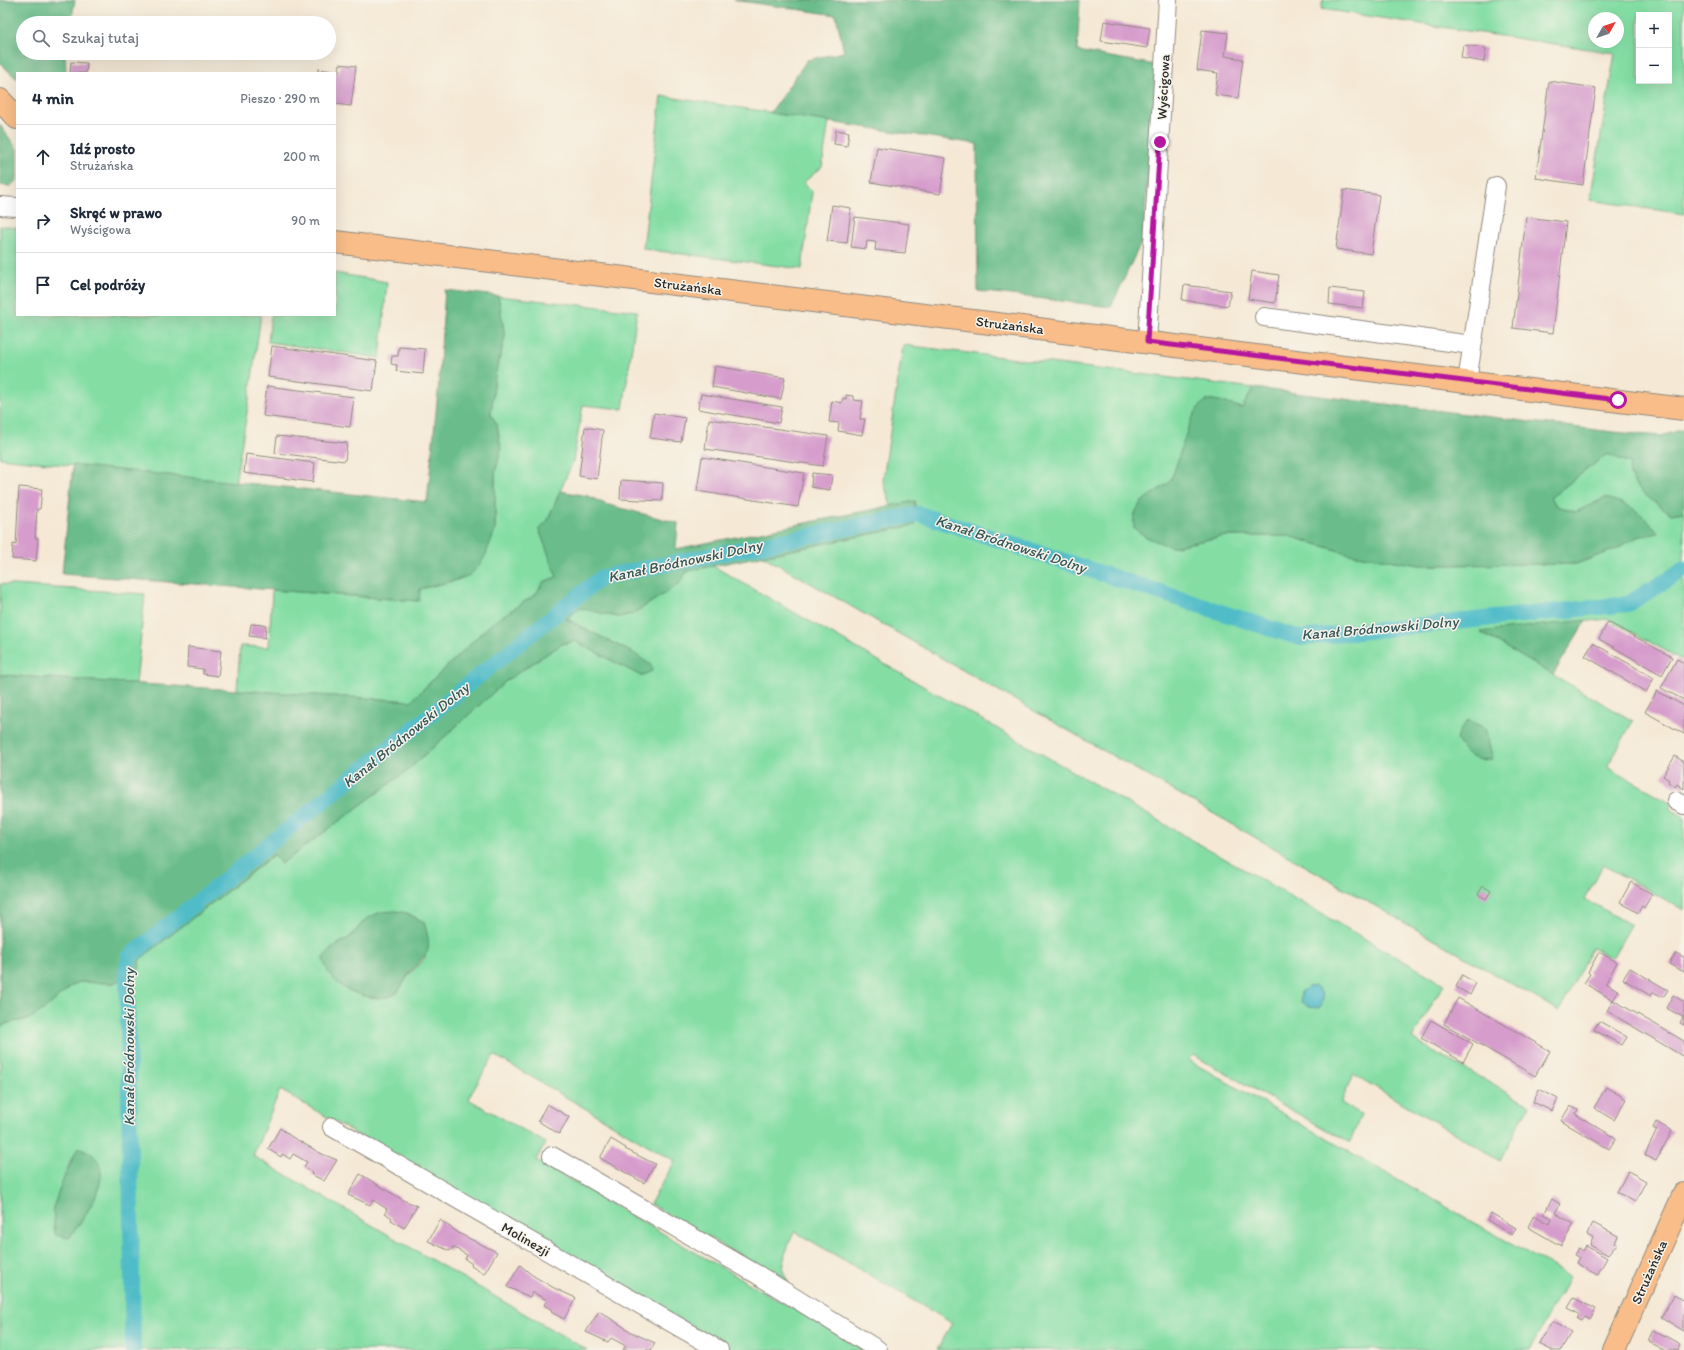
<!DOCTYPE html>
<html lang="pl">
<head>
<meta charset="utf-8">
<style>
  :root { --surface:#fff; --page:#f6f6f7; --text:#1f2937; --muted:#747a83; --line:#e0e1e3 }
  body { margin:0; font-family:Itim,sans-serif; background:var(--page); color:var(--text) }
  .controls { position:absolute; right:12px; top:12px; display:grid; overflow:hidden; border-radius:0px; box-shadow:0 4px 16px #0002 }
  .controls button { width:36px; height:36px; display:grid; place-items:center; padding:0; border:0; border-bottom:1px solid var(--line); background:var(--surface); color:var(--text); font:20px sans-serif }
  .compass { position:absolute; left:1588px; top:12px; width:36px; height:36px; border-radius:50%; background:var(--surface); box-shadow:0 4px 16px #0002; rotate:50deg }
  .stop { position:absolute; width:12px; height:12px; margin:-9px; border:3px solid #b5179e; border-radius:50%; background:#fff }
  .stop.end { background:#b5179e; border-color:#fff; box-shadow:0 1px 4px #0008 }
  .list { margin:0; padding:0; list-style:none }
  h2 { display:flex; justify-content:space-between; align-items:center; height:52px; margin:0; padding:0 16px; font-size:17px }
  h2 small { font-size:13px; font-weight:400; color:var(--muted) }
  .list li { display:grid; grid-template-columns:26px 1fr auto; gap:12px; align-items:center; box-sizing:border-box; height:64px; padding:0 16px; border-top:1px solid var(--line) }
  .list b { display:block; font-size:15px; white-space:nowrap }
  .list p { margin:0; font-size:13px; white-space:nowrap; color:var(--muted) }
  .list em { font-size:13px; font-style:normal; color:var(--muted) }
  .icon { flex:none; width:22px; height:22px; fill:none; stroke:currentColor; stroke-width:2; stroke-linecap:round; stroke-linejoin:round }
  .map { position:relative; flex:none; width:1684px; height:1350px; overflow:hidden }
  .search { position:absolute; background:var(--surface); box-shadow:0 4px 16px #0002; left:16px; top:16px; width:320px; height:44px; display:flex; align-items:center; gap:10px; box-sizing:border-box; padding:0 14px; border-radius:22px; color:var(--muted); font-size:15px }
  .panel { position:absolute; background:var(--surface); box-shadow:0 4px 16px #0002; left:16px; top:72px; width:320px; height:244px; border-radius:0px }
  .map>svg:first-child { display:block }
  .green { fill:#84dea4; stroke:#588468; fill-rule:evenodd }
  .forest { fill:#6bbd8a; stroke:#4b745a }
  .water { fill:#4fbcc8; stroke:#3d747a }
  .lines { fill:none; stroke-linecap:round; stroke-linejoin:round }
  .canal { stroke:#4fbcc8; stroke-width:16 }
  .building { fill:#d69ccc }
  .minor-casing { stroke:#908a80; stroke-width:20 }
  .major-casing { stroke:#908a80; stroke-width:24 }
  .minor { stroke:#fff; stroke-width:18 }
  .major { stroke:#f8bd88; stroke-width:22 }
  .route { stroke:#b5179e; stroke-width:5 }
  .labels { text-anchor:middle; stroke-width:3; stroke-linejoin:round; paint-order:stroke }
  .street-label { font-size:14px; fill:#2b2b2b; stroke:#f7f3e8 }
  .water-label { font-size:15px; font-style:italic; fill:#36565a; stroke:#f7f3e8 }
</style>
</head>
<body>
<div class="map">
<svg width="1684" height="1350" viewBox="0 0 1684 1350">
  <rect width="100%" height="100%" fill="#f7f3e8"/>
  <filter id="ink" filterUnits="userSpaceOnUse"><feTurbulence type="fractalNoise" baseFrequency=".025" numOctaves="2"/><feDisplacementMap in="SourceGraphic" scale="8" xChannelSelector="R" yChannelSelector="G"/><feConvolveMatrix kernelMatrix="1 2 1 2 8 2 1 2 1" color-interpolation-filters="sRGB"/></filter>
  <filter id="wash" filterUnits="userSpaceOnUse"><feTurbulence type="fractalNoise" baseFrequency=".012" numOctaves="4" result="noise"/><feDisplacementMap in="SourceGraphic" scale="16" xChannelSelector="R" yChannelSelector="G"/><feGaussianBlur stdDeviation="0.9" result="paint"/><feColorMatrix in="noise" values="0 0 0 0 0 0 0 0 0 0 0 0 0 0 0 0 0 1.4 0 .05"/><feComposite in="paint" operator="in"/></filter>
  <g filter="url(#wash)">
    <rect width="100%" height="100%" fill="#f5e9d5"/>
    <path class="green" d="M 1323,0 L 1684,0 L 1684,214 L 1590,200 L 1615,53 L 1321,9 ZM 1639,15 L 1669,15 L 1669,81 L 1639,81 ZM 1594,18 L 1618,18 L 1618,42 L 1594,42 Z
      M 661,96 L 829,121 L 822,167 L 804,182 L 812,192 L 802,269 L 643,249 Z
      M 0,226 L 17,228 L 17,315 L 261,315 L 247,413 L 235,483 L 0,458 Z
      M 335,273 L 387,282 L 380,358 L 268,342 L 271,315 L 335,315 Z
      M 498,296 L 637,311 L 623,409 L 583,405 L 573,461 L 547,522 L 539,529 L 557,577 L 543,582 L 536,594 L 492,623 L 411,701 L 237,690 L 240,646 L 269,647 L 272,590 L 418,601 L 420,589 L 457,580 L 495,530 L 495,473 L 501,450 L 497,425 L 491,414 L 495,375 L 505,337 Z
      M 903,345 L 1254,388 L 1242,408 L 1213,400 L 1188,428 L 1176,468 L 1169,483 L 1141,502 L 1134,515 L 1134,528 L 1171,547 L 1225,536 L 1289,536 L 1350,554 L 1420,565 L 1576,564 L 1616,549 L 1637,537 L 1657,532 L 1605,498 L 1576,512 L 1557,506 L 1550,498 L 1607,454 L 1630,463 L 1661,506 L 1671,514 L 1684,512 L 1684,661 L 1608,619 L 1481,633 L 1633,721 L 1607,767 L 1672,803 L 1669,808 L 1684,817 L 1684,910 L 1603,865 L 1585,899 L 1631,925 L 1612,958 L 1592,947 L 1559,1011 L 763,556 L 915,525 L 915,501 L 891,506 L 883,480 Z
      M 713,566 L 1444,984 L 1412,1039 L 1529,1105 L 1500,1160 L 1353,1074 L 1341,1103 L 1361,1114 L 1350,1143 L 1193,1055 L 1188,1060 L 1570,1277 L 1529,1350 L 937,1350 L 952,1323 L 794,1231 L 785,1254 L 783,1271 L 789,1284 L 650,1204 L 675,1161 L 494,1055 L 468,1099 L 546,1143 L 536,1160 L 864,1350 L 732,1350 L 280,1090 L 253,1156 L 587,1350 L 0,1350 L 0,1027 L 8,1023 L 29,1019 L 70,987 L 79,982 L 114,983 L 139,968 L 139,960 L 275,854 L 281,864 L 292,856 L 408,770 L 507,680 L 562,644 L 575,641 L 641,676 L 588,631 L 566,618 L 580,608 L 618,617 L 633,614 L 679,584 L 687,571 ZM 407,913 L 424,922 L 425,958 L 408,976 L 400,989 L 392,996 L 378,998 L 362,996 L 333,947 L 349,938 L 367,918 ZM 1319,989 L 1324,998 L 1301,1001 L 1301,992 ZM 72,1157 L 99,1190 L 85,1216 L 69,1238 L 53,1208 Z
      M 0,584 L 145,594 L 136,684 L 0,675 Z"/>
    <path class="forest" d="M 0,0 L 75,0 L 71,23 L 23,23 L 23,53 L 65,53 L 66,73 L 17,73 L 17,79 L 0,63 Z
      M 734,0 L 1080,0 L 1077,51 L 1156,65 L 1143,238 L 1111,307 L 978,291 L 977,144 L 770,113 L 807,60 L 844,52 L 836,15 Z
      M 0,125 L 17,149 L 17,180 L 10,186 L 0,185 Z
      M 445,290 L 498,296 L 505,337 L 495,375 L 491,414 L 497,425 L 501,450 L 495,473 L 495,530 L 486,554 L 479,566 L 470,575 L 457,580 L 420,589 L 419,601 L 62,574 L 73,465 L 427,502 L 438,392 Z
      M 1254,388 L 1613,432 L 1661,436 L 1684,429 L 1684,512 L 1671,514 C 1656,502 1624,486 1630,463 L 1607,454 L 1550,498 L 1557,506 L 1576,512 L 1605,498 C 1630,504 1642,512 1658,533 L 1637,537 L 1616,549 L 1576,564 L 1420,565 L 1350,554 L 1289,536 L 1225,536 L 1171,547 L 1146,537 L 1134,528 C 1133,505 1143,500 1161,488 C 1164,486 1168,484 1170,481 C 1180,462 1188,410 1206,401 C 1215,397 1232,406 1242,408 Z
      M 560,491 L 588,496 L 605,504 L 678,523 L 676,549 L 915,501 L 915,525 L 687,571 L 679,584 L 633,614 L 618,617 L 580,608 L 566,619 L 635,654 L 651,665 L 652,671 L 641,676 L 575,641 L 562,644 L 507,680 L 408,770 L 292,856 L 281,864 L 274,854 L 139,960 L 140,968 L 114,983 L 79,982 L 70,987 L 45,1009 L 29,1019 L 8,1023 L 0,1027 L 0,675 L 411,701 L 492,623 L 536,594 L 543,582 L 557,577 L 539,529 L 547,522 Z
      M 1586,620 L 1553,675 L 1480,632 Z
      M 1468,720 L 1485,728 L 1493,759 C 1472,762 1468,756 1457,740 L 1460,730 Z
      M 396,911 L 407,913 L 424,922 C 434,956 427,951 408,975 C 403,982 401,990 393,995 C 388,998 378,998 372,997 C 349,994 328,982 323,958 L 333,947 L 349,938 L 367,918 L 381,912 Z
      M 78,1147 C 126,1163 87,1213 69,1238 L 55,1235 L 53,1208 L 62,1182 Z"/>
    <path class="water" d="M 1314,986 C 1323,991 1326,1000 1319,1008 L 1309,1007 L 1301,1001 L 1301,992 L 1308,987 Z"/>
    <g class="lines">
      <path class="canal" d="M 133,1350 L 127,967 L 130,956 L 602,577 L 919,514 L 1300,638 L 1628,604 L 1684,569"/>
    </g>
    <g id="blocks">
      <path class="building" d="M 110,19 L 128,22 L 128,23 L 109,23 Z
        M 1104,21 L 1150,28 L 1147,48 L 1101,41 Z
        M 1202,30 L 1228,33 L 1225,56 L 1243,59 L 1238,98 L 1215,95 L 1218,73 L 1197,70 Z
        M 1463,45 L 1486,48 L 1484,62 L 1461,58 Z
        M 72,53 L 86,53 L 86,56 L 72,54 Z
        M 71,62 L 87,63 L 86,73 L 70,73 Z
        M 340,64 L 356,66 L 351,106 L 335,104 L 335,73 L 318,73 L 318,69 L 339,72 Z
        M 1549,81 L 1596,88 L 1583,185 L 1536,178 Z
        M 836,130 L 849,132 L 847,146 L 834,144 Z
        M 877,147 L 946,158 L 940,194 L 871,182 Z
        M 1344,190 L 1379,195 L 1371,254 L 1336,249 Z
        M 832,205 L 851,208 L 847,243 L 827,241 Z
        M 855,217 L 909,224 L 905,253 L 875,250 L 876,242 L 867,241 L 866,249 L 851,247 Z
        M 1526,217 L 1566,222 L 1553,333 L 1513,328 Z
        M 1252,271 L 1279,275 L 1275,303 L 1248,299 Z
        M 1184,285 L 1231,291 L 1228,306 L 1182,300 Z
        M 1330,288 L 1365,292 L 1363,308 L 1329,304 Z
        M 272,346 L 377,361 L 373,391 L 268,377 Z
        M 399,347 L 425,349 L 423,374 L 396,371 L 397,365 L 391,364 L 392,356 L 398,356 Z
        M 715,366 L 785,378 L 781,399 L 712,387 Z
        M 267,386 L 354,397 L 350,427 L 263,416 Z
        M 701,394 L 782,407 L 779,423 L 698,409 Z
        M 846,395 L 853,396 L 853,400 L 863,401 L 860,419 L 865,419 L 862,435 L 838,431 L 839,423 L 829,422 L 832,401 L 842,403 L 843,398 L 846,399 Z
        M 654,413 L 685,418 L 681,442 L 650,438 Z
        M 709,419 L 828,436 L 823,466 L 705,449 Z
        M 585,427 L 603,430 L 597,479 L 579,476 Z
        M 277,436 L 347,443 L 345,461 L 275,453 Z
        M 246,454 L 315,463 L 313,482 L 244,473 Z
        M 702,457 L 804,473 L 798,507 L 697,491 Z
        M 812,473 L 832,475 L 830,490 L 811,487 Z
        M 621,480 L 663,483 L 662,501 L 620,499 Z
        M 19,487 L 42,489 L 40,509 L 37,509 L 35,538 L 38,538 L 36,561 L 12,559 L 13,544 L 16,545 Z
        M 1608,622 L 1672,657 L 1662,675 L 1599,639 Z
        M 251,624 L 266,625 L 265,638 L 249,636 Z
        M 1593,643 L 1654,678 L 1646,692 L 1585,656 Z
        M 188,647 L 221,651 L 218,676 L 203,674 L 203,669 L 187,667 Z
        M 1677,659 L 1684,663 L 1684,700 L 1661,688 Z
        M 1657,691 L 1684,706 L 1684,734 L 1645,712 Z
        M 1675,756 L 1684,762 L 1684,789 L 1677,784 L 1675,787 L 1668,782 L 1669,780 L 1663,776 Z
        M 1631,882 L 1652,894 L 1644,908 L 1642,906 L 1638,913 L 1620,902 Z
        M 1483,886 L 1491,891 L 1486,899 L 1478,894 Z
        M 1599,952 L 1617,962 L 1606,983 L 1619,991 L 1613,1000 L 1584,983 L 1590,974 L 1588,972 Z
        M 1676,953 L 1684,957 L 1684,972 L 1669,964 Z
        M 1630,968 L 1668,990 L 1663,997 L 1653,992 L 1651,996 L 1623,979 Z
        M 1462,975 L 1476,983 L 1470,995 L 1456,987 Z
        M 1673,995 L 1684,1002 L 1684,1025 L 1680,1023 L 1683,1017 L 1666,1008 Z
        M 1458,998 L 1550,1051 L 1535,1076 L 1444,1024 Z
        M 1613,1000 L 1684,1041 L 1684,1057 L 1607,1011 Z
        M 1431,1020 L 1473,1044 L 1463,1062 L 1421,1038 Z
        M 1599,1021 L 1627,1037 L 1622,1045 L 1594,1030 Z
        M 1606,1087 L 1626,1099 L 1614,1120 L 1594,1108 Z
        M 1539,1089 L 1558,1099 L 1552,1111 L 1533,1102 Z
        M 547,1104 L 569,1117 L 559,1134 L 538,1121 Z
        M 1570,1106 L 1578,1110 L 1575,1114 L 1616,1138 L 1609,1149 L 1561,1121 Z
        M 1656,1122 L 1672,1131 L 1656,1161 L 1645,1155 L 1657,1130 L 1653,1128 Z
        M 280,1128 L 292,1137 L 322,1154 L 337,1160 L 324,1181 L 311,1174 L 312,1172 L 304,1167 L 307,1162 L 293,1154 L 290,1159 L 282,1154 L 281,1157 L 268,1149 Z
        M 611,1139 L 626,1148 L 625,1149 L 655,1164 L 644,1183 L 600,1158 Z
        M 1628,1171 L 1646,1181 L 1635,1202 L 1617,1192 Z
        M 360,1174 L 403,1200 L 417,1206 L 404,1228 L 391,1220 L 392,1218 L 385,1213 L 387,1209 L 373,1200 L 370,1205 L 348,1195 Z
        M 1552,1199 L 1560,1204 L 1555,1213 L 1574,1224 L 1561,1246 L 1528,1227 L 1534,1215 L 1550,1224 L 1552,1218 L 1544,1214 Z
        M 1491,1213 L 1516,1228 L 1512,1235 L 1487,1220 Z
        M 440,1220 L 460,1234 L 497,1252 L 484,1274 L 471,1266 L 472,1264 L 465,1259 L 467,1255 L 453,1247 L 450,1251 L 428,1241 Z
        M 1593,1223 L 1618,1236 L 1615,1243 L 1617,1244 L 1608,1255 L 1590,1245 L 1593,1238 L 1587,1235 Z
        M 1586,1246 L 1607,1258 L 1597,1275 L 1576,1263 L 1579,1257 L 1575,1255 L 1579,1248 L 1583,1251 Z
        M 520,1265 L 532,1275 L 554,1288 L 576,1298 L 564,1319 L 551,1312 L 552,1310 L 544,1305 L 547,1300 L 532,1292 L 530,1297 L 507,1287 Z
        M 1674,1295 L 1684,1301 L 1684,1331 L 1661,1317 Z
        M 1574,1298 L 1595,1309 L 1589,1319 L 1584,1316 L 1581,1320 L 1577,1318 L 1579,1314 L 1568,1308 Z
        M 599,1311 L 633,1333 L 655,1343 L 651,1350 L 623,1350 L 626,1346 L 611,1338 L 608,1342 L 586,1332 Z
        M 1552,1322 L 1571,1332 L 1561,1350 L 1551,1350 L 1539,1344 Z
        M 1654,1330 L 1680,1344 L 1677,1350 L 1669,1348 L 1667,1350 L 1649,1341 Z"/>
    </g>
  </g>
  <g filter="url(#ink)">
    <use href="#blocks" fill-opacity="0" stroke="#908a80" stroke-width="1"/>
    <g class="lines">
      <defs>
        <path id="minor" d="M 0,206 L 17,207
          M 1264,317 L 1472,345
          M 1147,342 L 1168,0
          M 1467,382 L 1496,186
          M 1676,801 L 1684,805
          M 332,1127 L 719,1350
          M 552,1156 L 758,1275 L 878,1350"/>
        <path id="major" d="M 0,100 L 17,118
          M 335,242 L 1684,409
          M 1614,1350 L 1684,1194"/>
      </defs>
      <use href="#minor" class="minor-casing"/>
      <use href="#major" class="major-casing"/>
      <use href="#minor" class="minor"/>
      <use href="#major" class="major"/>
    </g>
  </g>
  <g class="lines" filter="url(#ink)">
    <path class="route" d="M 1160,142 L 1147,342 L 1618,400"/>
  </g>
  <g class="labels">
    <g class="street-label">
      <text transform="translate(1163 87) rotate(-87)" y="5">Wyścigowa</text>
      <text transform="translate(688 286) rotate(7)" y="5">Strużańska</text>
      <text transform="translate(1010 325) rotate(7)" y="5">Strużańska</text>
      <text transform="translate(526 1239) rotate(30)" y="5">Molinezji</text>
      <text transform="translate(1649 1272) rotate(-66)" y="5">Strużańska</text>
    </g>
    <g class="water-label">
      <text transform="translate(1011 544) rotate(18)" y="5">Kanał Bródnowski Dolny</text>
      <text transform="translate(685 561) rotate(-12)" y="5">Kanał Bródnowski Dolny</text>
      <text transform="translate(1380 628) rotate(-5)" y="5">Kanał Bródnowski Dolny</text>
      <text transform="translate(406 735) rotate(-39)" y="5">Kanał Bródnowski Dolny</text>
      <text transform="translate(129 1047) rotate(-90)" y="5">Kanał Bródnowski Dolny</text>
    </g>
  </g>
</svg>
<div class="controls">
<button>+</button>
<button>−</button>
</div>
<svg class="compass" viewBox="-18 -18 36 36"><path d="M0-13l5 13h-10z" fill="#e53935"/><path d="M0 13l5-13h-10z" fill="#747a83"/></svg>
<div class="stop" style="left:1618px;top:400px"></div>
<div class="stop end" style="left:1160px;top:142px"></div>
<div class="search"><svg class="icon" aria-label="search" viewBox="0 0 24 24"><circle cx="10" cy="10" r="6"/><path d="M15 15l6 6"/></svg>Szukaj tutaj</div>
<section class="panel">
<h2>4 min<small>Pieszo · 290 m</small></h2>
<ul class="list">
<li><svg class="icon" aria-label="ahead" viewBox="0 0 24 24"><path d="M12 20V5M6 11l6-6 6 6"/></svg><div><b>Idź prosto</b><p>Strużańska</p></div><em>200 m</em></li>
<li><svg class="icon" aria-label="right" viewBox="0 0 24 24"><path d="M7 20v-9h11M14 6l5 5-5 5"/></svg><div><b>Skręć w prawo</b><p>Wyścigowa</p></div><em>90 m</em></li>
<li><svg class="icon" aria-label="arrive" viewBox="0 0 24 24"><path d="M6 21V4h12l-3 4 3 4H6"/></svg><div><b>Cel podróży</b></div></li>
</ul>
</section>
</div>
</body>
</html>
